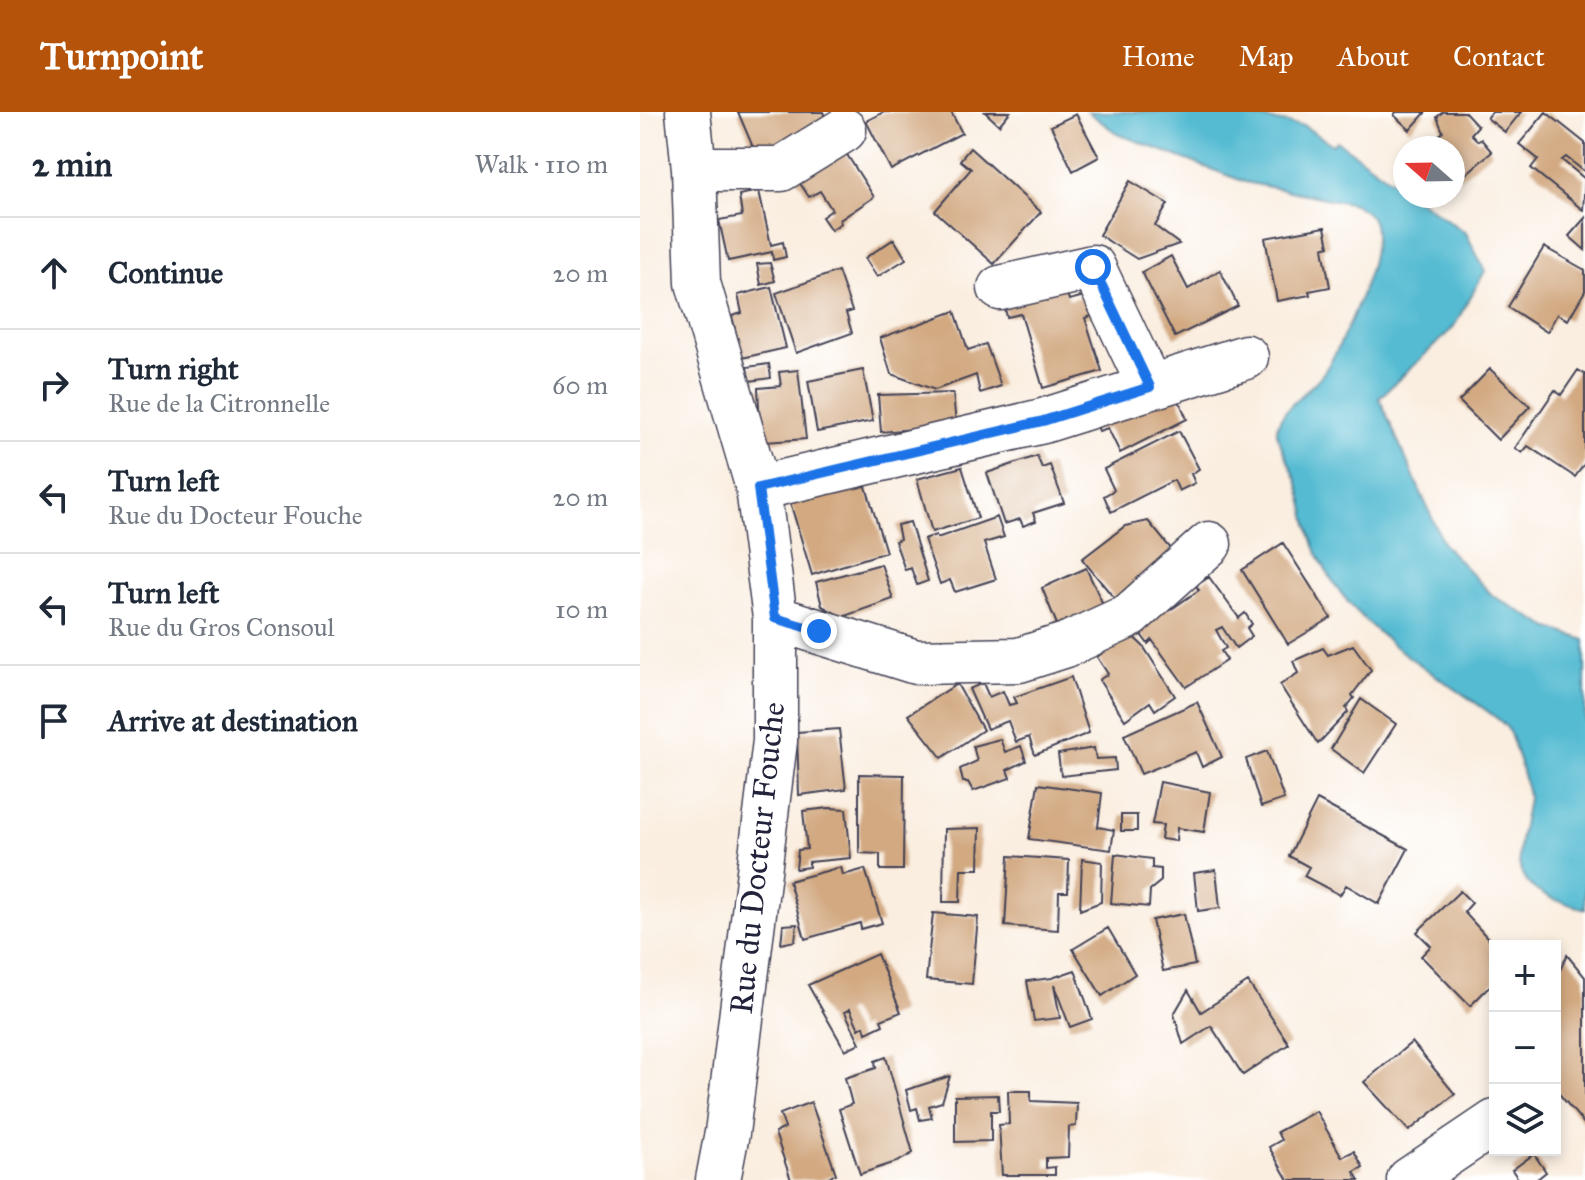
<!DOCTYPE html>
<html lang="en">
<head>
<meta charset="utf-8">
<style>
  :root { --surface:#fff; --page:#f6f6f7; --text:#1f2937; --muted:#747a83; --line:#e0e1e3; --accent:#b45309 }
  body { margin:0; font-family:"IM FELL Great Primer",serif; background:var(--page); color:var(--text) }
  .controls { position:absolute; right:24px; bottom:24px; display:grid; overflow:hidden; border-radius:0px; box-shadow:0 4px 12px #0003 }
  .controls button { width:72px; height:72px; display:grid; place-items:center; padding:0; border:0; border-bottom:2px solid var(--line); background:var(--surface); color:var(--text); font:40px sans-serif }
  .compass { position:absolute; left:753px; top:24px; width:72px; height:72px; border-radius:50%; background:var(--surface); box-shadow:0 4px 12px #0003; rotate:290deg }
  .stop { position:absolute; width:24px; height:24px; margin:-18px; border:6px solid #1a73e8; border-radius:50%; background:#fff }
  .stop.end { background:#1a73e8; border-color:#fff; box-shadow:0 2px 8px #0008 }
  .list { margin:0; padding:0; list-style:none }
  h2 { display:flex; justify-content:space-between; align-items:center; height:104px; margin:0; padding:0 32px; font-size:34px }
  h2 small { font-size:26px; font-weight:400; color:var(--muted) }
  .list li { display:grid; grid-template-columns:52px 1fr auto; gap:24px; align-items:center; box-sizing:border-box; height:112px; padding:0 32px; border-top:2px solid var(--line) }
  .list b { display:block; font-size:30px; white-space:nowrap }
  .list p { margin:0; font-size:26px; white-space:nowrap; color:var(--muted) }
  .list em { font-size:26px; font-style:normal; color:var(--muted) }
  .icon { flex:none; width:44px; height:44px; fill:none; stroke:currentColor; stroke-width:2; stroke-linecap:round; stroke-linejoin:round }
  .map { position:relative; flex:none; width:945px; height:1068px; overflow:hidden }
  header { display:flex; align-items:center; gap:48px; box-sizing:border-box; height:112px; padding:0 40px; background:var(--accent); color:#fff }
  header strong { font-size:38px }
  nav { display:flex; gap:44px; margin-inline-start:auto; font-size:28px }
  main { display:flex }
  aside { flex:1; background:var(--surface) }
  .map>svg:first-child { display:block }
  .water { fill:#54bbd2; stroke:#3b6e86; stroke-width:2 }
  .building { fill:#d2a981 }
  .lines { fill:none; stroke-linecap:round; stroke-linejoin:round }
  .minor-casing { stroke:#424154; stroke-width:47 }
  .minor { stroke:#fff; stroke-width:44 }
  .route { stroke:#1a73e8; stroke-width:10 }
  .labels { text-anchor:middle; stroke-width:8; stroke-linejoin:round; paint-order:stroke }
  .street-label { font-size:32px; fill:#22223b; stroke:#fff }
</style>
</head>
<body>
<header>
<strong>Turnpoint</strong>
<nav><a>Home</a><a>Map</a><a>About</a><a>Contact</a></nav>
</header>
<main>
<aside>
<h2>2 min<small>Walk · 110 m</small></h2>
<ul class="list">
<li><svg class="icon" aria-label="ahead" viewBox="0 0 24 24"><path d="M12 20V5M6 11l6-6 6 6"/></svg><div><b>Continue</b></div><em>20 m</em></li>
<li><svg class="icon" aria-label="right" viewBox="0 0 24 24"><path d="M7 20v-9h11M14 6l5 5-5 5"/></svg><div><b>Turn right</b><p>Rue de la Citronnelle</p></div><em>60 m</em></li>
<li><svg class="icon" aria-label="left" viewBox="0 0 24 24"><path d="M17 20v-9H6M10 6l-5 5 5 5"/></svg><div><b>Turn left</b><p>Rue du Docteur Fouche</p></div><em>20 m</em></li>
<li><svg class="icon" aria-label="left" viewBox="0 0 24 24"><path d="M17 20v-9H6M10 6l-5 5 5 5"/></svg><div><b>Turn left</b><p>Rue du Gros Consoul</p></div><em>10 m</em></li>
<li><svg class="icon" aria-label="arrive" viewBox="0 0 24 24"><path d="M6 21V4h12l-3 4 3 4H6"/></svg><div><b>Arrive at destination</b></div></li>
</ul>
</aside>
<div class="map">
<svg width="945" height="1068" viewBox="0 0 945 1068">
  <rect width="100%" height="100%" fill="#fff"/>
  <filter id="ink" filterUnits="userSpaceOnUse"><feTurbulence type="fractalNoise" baseFrequency=".0125" numOctaves="2"/><feDisplacementMap in="SourceGraphic" scale="16" xChannelSelector="R" yChannelSelector="G"/><feConvolveMatrix kernelMatrix="1 2 1 2 8 2 1 2 1" color-interpolation-filters="sRGB"/></filter>
  <filter id="wash" filterUnits="userSpaceOnUse"><feTurbulence type="fractalNoise" baseFrequency=".006" numOctaves="4" result="noise"/><feDisplacementMap in="SourceGraphic" scale="32" xChannelSelector="R" yChannelSelector="G"/><feGaussianBlur stdDeviation="1.8" result="paint"/><feColorMatrix in="noise" values="0 0 0 0 0 0 0 0 0 0 0 0 0 0 0 0 0 1.4 0 .05"/><feComposite in="paint" operator="in"/></filter>
  <g filter="url(#wash)">
    <rect width="100%" height="100%" fill="#faeee0"/>
    <path class="water" d="M 448,0 L 585,0 L 664,14 L 693,33 L 697,29 L 765,78 L 765,84 L 773,84 L 826,121 L 845,159 L 813,216 L 739,286 L 804,433 L 853,484 L 910,516 L 945,528 L 945,797 C 926,791 904,787 890,773 C 867,752 886,711 888,685 C 888,677 872,623 867,616 C 862,606 802,569 789,559 C 746,530 703,495 680,447 C 668,425 666,396 658,372 C 652,355 641,338 637,321 C 634,300 673,277 684,260 C 702,234 747,137 732,107 C 728,100 720,96 714,92 L 605,70 L 478,22 Z"/>
    <g id="blocks">
      <path class="building" d="M 98,0 L 183,0 L 189,14 L 118,47 Z
        M 244,0 L 311,0 L 322,21 L 251,58 L 226,9 Z
        M 345,0 L 370,0 L 359,13 Z
        M 756,0 L 786,0 L 770,18 L 754,3 Z
        M 803,0 L 825,0 L 838,14 L 831,22 L 838,29 L 841,27 L 852,40 L 820,67 L 813,58 L 813,36 L 784,36 L 803,20 L 797,5 Z
        M 852,0 L 881,0 L 865,20 L 847,6 Z
        M 906,0 L 945,31 L 945,60 L 926,45 L 922,48 L 945,67 L 943,98 L 891,56 L 898,47 L 879,32 Z
        M 436,2 L 459,45 L 433,59 L 411,14 Z
        M 330,36 L 401,100 L 354,152 L 295,99 L 331,57 L 320,48 Z
        M 204,38 L 234,85 L 200,108 L 201,111 L 191,118 L 182,105 L 192,98 L 180,79 L 169,85 L 157,67 Z
        M 490,69 L 528,92 L 515,114 L 539,132 L 497,147 L 459,123 Z
        M 119,79 L 131,133 L 143,130 L 146,145 L 133,148 L 132,140 L 88,149 L 79,108 L 102,104 L 99,83 Z
        M 945,106 L 945,138 L 929,124 Z
        M 685,115 L 689,134 L 683,136 L 690,175 L 669,179 L 670,183 L 637,189 L 625,126 Z
        M 254,127 L 266,147 L 237,165 L 225,146 Z
        M 904,135 L 945,158 L 945,179 L 928,208 L 917,202 L 907,220 L 868,195 Z
        M 531,144 L 548,177 L 580,158 L 598,194 L 535,225 L 502,160 Z
        M 130,151 L 135,169 L 121,173 L 117,152 Z
        M 198,159 L 212,199 L 206,201 L 212,221 L 156,241 L 136,181 Z
        M 424,174 L 429,188 L 452,182 L 459,202 L 445,206 L 462,259 L 403,276 L 381,202 L 367,205 L 364,193 Z
        M 131,175 L 146,236 L 102,246 L 92,204 L 102,201 L 98,183 Z
        M 315,199 L 328,238 L 346,232 L 361,274 L 340,281 L 336,263 L 295,278 L 251,262 L 240,226 Z
        M 129,252 L 131,266 L 109,269 L 107,255 Z
        M 850,257 L 890,294 L 858,328 L 819,289 Z
        M 158,258 L 166,327 L 125,330 L 120,315 L 118,276 L 141,274 L 139,260 Z
        M 223,258 L 233,309 L 177,320 L 168,269 Z
        M 938,258 L 945,262 L 945,351 L 935,365 L 888,334 L 882,341 L 875,336 L 915,278 L 921,283 Z
        M 313,281 L 316,313 L 241,320 L 238,283 Z
        M 538,286 L 547,307 L 480,341 L 468,316 L 459,319 L 455,308 Z
        M 539,319 L 559,357 L 551,362 L 555,371 L 539,379 L 534,368 L 471,400 L 464,384 L 474,378 L 464,357 Z
        M 397,344 L 402,356 L 410,353 L 424,391 L 393,401 L 396,409 L 383,414 L 380,407 L 364,412 L 347,361 Z
        M 322,355 L 338,406 L 292,420 L 277,367 Z
        M 224,368 L 246,440 L 172,463 L 150,390 Z
        M 357,405 L 364,425 L 344,431 L 356,467 L 315,480 L 310,468 L 300,472 L 284,427 L 296,423 L 297,426 Z
        M 508,409 L 537,444 L 479,492 L 442,447 L 485,414 Z
        M 270,410 L 288,469 L 277,473 L 271,456 L 265,458 L 255,429 L 260,427 L 257,413 Z
        M 643,431 L 691,506 L 648,532 L 602,458 Z
        M 241,452 L 253,487 L 202,505 L 182,494 L 176,470 Z
        M 446,456 L 468,503 L 418,515 L 402,476 Z
        M 569,465 L 599,506 L 605,501 L 612,512 L 607,516 L 612,524 L 596,536 L 582,515 L 576,518 L 586,536 L 581,539 L 587,548 L 546,575 L 512,528 L 508,532 L 496,516 L 526,491 L 530,498 L 559,478 L 556,474 Z
        M 489,521 L 503,534 L 535,584 L 515,598 L 510,590 L 485,608 L 459,568 L 468,562 L 457,545 Z
        M 713,533 L 731,558 L 712,583 L 714,586 L 706,596 L 708,600 L 678,632 L 640,573 L 658,561 L 653,549 L 683,536 L 688,543 Z
        M 431,565 L 449,621 L 395,643 L 389,625 L 376,630 L 368,609 L 347,617 L 329,577 L 343,571 L 349,585 L 363,579 L 369,593 L 377,591 L 374,585 Z
        M 317,572 L 343,618 L 302,646 L 268,603 Z
        M 721,587 L 756,612 L 724,661 L 691,637 Z
        M 557,590 L 582,645 L 562,655 L 556,640 L 501,662 L 484,623 Z
        M 199,617 L 206,677 L 159,683 L 157,620 Z
        M 360,627 L 365,640 L 381,634 L 386,649 L 367,658 L 370,666 L 333,679 L 328,670 L 323,670 L 320,657 L 337,649 L 333,634 Z
        M 454,636 L 456,647 L 475,646 L 476,658 L 421,664 L 418,642 Z
        M 627,639 L 644,687 L 621,695 L 606,647 Z
        M 219,662 L 264,663 L 263,758 L 240,758 L 240,742 L 219,741 Z
        M 520,670 L 570,680 L 564,720 L 537,716 L 536,729 L 521,727 L 523,713 L 512,712 Z
        M 398,672 L 462,681 L 458,715 L 474,718 L 471,738 L 389,727 Z
        M 677,688 L 768,737 L 739,792 L 706,773 L 700,783 L 664,764 L 669,755 L 649,744 Z
        M 189,696 L 206,697 L 211,746 L 169,750 L 169,755 L 156,757 L 158,738 L 167,737 L 163,699 Z
        M 481,703 L 497,703 L 497,719 L 481,719 Z
        M 340,716 L 339,757 L 321,757 L 320,790 L 303,790 L 304,717 Z
        M 475,742 L 512,747 L 512,756 L 521,757 L 521,769 L 510,778 L 509,795 L 471,791 Z
        M 369,744 L 429,748 L 428,780 L 419,780 L 418,818 L 365,814 Z
        M 442,747 L 462,750 L 461,790 L 440,798 Z
        M 201,755 L 203,763 L 225,757 L 242,811 L 221,817 L 220,811 L 165,827 L 149,769 Z
        M 576,758 L 580,796 L 558,799 L 554,761 Z
        M 820,779 L 832,791 L 824,800 L 855,834 L 855,869 L 830,894 L 781,844 L 791,834 L 777,820 Z
        M 293,801 L 338,805 L 332,872 L 286,868 Z
        M 544,802 L 555,853 L 523,859 L 512,808 Z
        M 157,812 L 155,829 L 141,832 L 143,813 Z
        M 468,816 L 495,862 L 462,884 L 433,837 Z
        M 237,842 L 261,900 L 241,908 L 243,913 L 226,921 L 224,914 L 219,917 L 210,897 L 205,900 L 220,931 L 205,938 L 168,873 Z
        M 927,843 L 945,865 L 945,1013 L 915,977 L 915,869 Z
        M 435,858 L 452,907 L 430,915 L 414,873 L 420,906 L 394,909 L 387,869 L 412,866 Z
        M 608,870 L 649,932 L 603,963 L 571,914 L 543,932 L 534,902 L 548,878 L 561,900 Z
        M 772,930 L 815,982 L 769,1019 L 724,970 Z
        M 246,945 L 273,1041 L 259,1049 L 220,1062 L 199,997 L 212,992 L 205,966 L 236,956 L 235,949 Z
        M 310,964 L 302,990 L 289,994 L 292,1006 L 280,1008 L 277,996 L 271,998 L 266,978 Z
        M 368,979 L 391,979 L 391,989 L 437,991 L 436,1014 L 429,1015 L 428,1045 L 406,1046 L 406,1056 L 415,1055 L 415,1063 L 362,1063 L 359,1013 L 369,1012 Z
        M 358,983 L 359,999 L 351,999 L 351,1029 L 315,1030 L 315,984 Z
        M 171,990 L 196,1062 L 181,1068 L 151,1068 L 135,1021 L 145,1016 L 140,1002 Z
        M 676,999 L 702,1045 L 714,1039 L 723,1055 L 714,1060 L 719,1068 L 648,1068 L 629,1035 L 641,1028 L 637,1020 Z
        M 894,1042 L 906,1060 L 896,1068 L 879,1068 L 872,1058 Z"/>
    </g>
  </g>
  <g filter="url(#ink)">
    <use href="#blocks" fill-opacity="0" stroke="#424154" stroke-width="2"/>
    <g class="lines">
      <defs>
        <path id="minor" d="M 48,0 L 54,57 L 58,171 L 118,376 L 135,506 L 135,629 L 87,1021 L 78,1068
          M 54,57 L 141,57 L 204,18
          M 360,176 L 453,155 L 510,275
          M 118,376 L 403,309 L 606,245
          M 135,506 L 276,550 L 379,548 L 426,533 L 489,504 L 569,432
          M 769,1068 L 855,1010"/>
      </defs>
      <use href="#minor" class="minor-casing"/>
      <use href="#minor" class="minor"/>
    </g>
  </g>
  <g class="lines" filter="url(#ink)">
    <path class="route" d="M 179,519 L 135,506 L 118,376 L 403,309 L 510,275 L 453,155"/>
  </g>
  <g class="labels">
    <g class="street-label">
      <text transform="translate(117 746) rotate(-84)" y="11">Rue du Docteur Fouche</text>
    </g>
  </g>
</svg>
<div class="controls">
<button>+</button>
<button>−</button>
<button><svg class="icon" aria-label="layers" viewBox="0 0 24 24"><path d="M12 4l9 5-9 5-9-5zM3 14l9 5 9-5"/></svg></button>
</div>
<svg class="compass" viewBox="-18 -18 36 36"><path d="M0-13l5 13h-10z" fill="#e53935"/><path d="M0 13l5-13h-10z" fill="#747a83"/></svg>
<div class="stop" style="left:453px;top:155px"></div>
<div class="stop end" style="left:179px;top:519px"></div>
</div>
</main>
</body>
</html>
